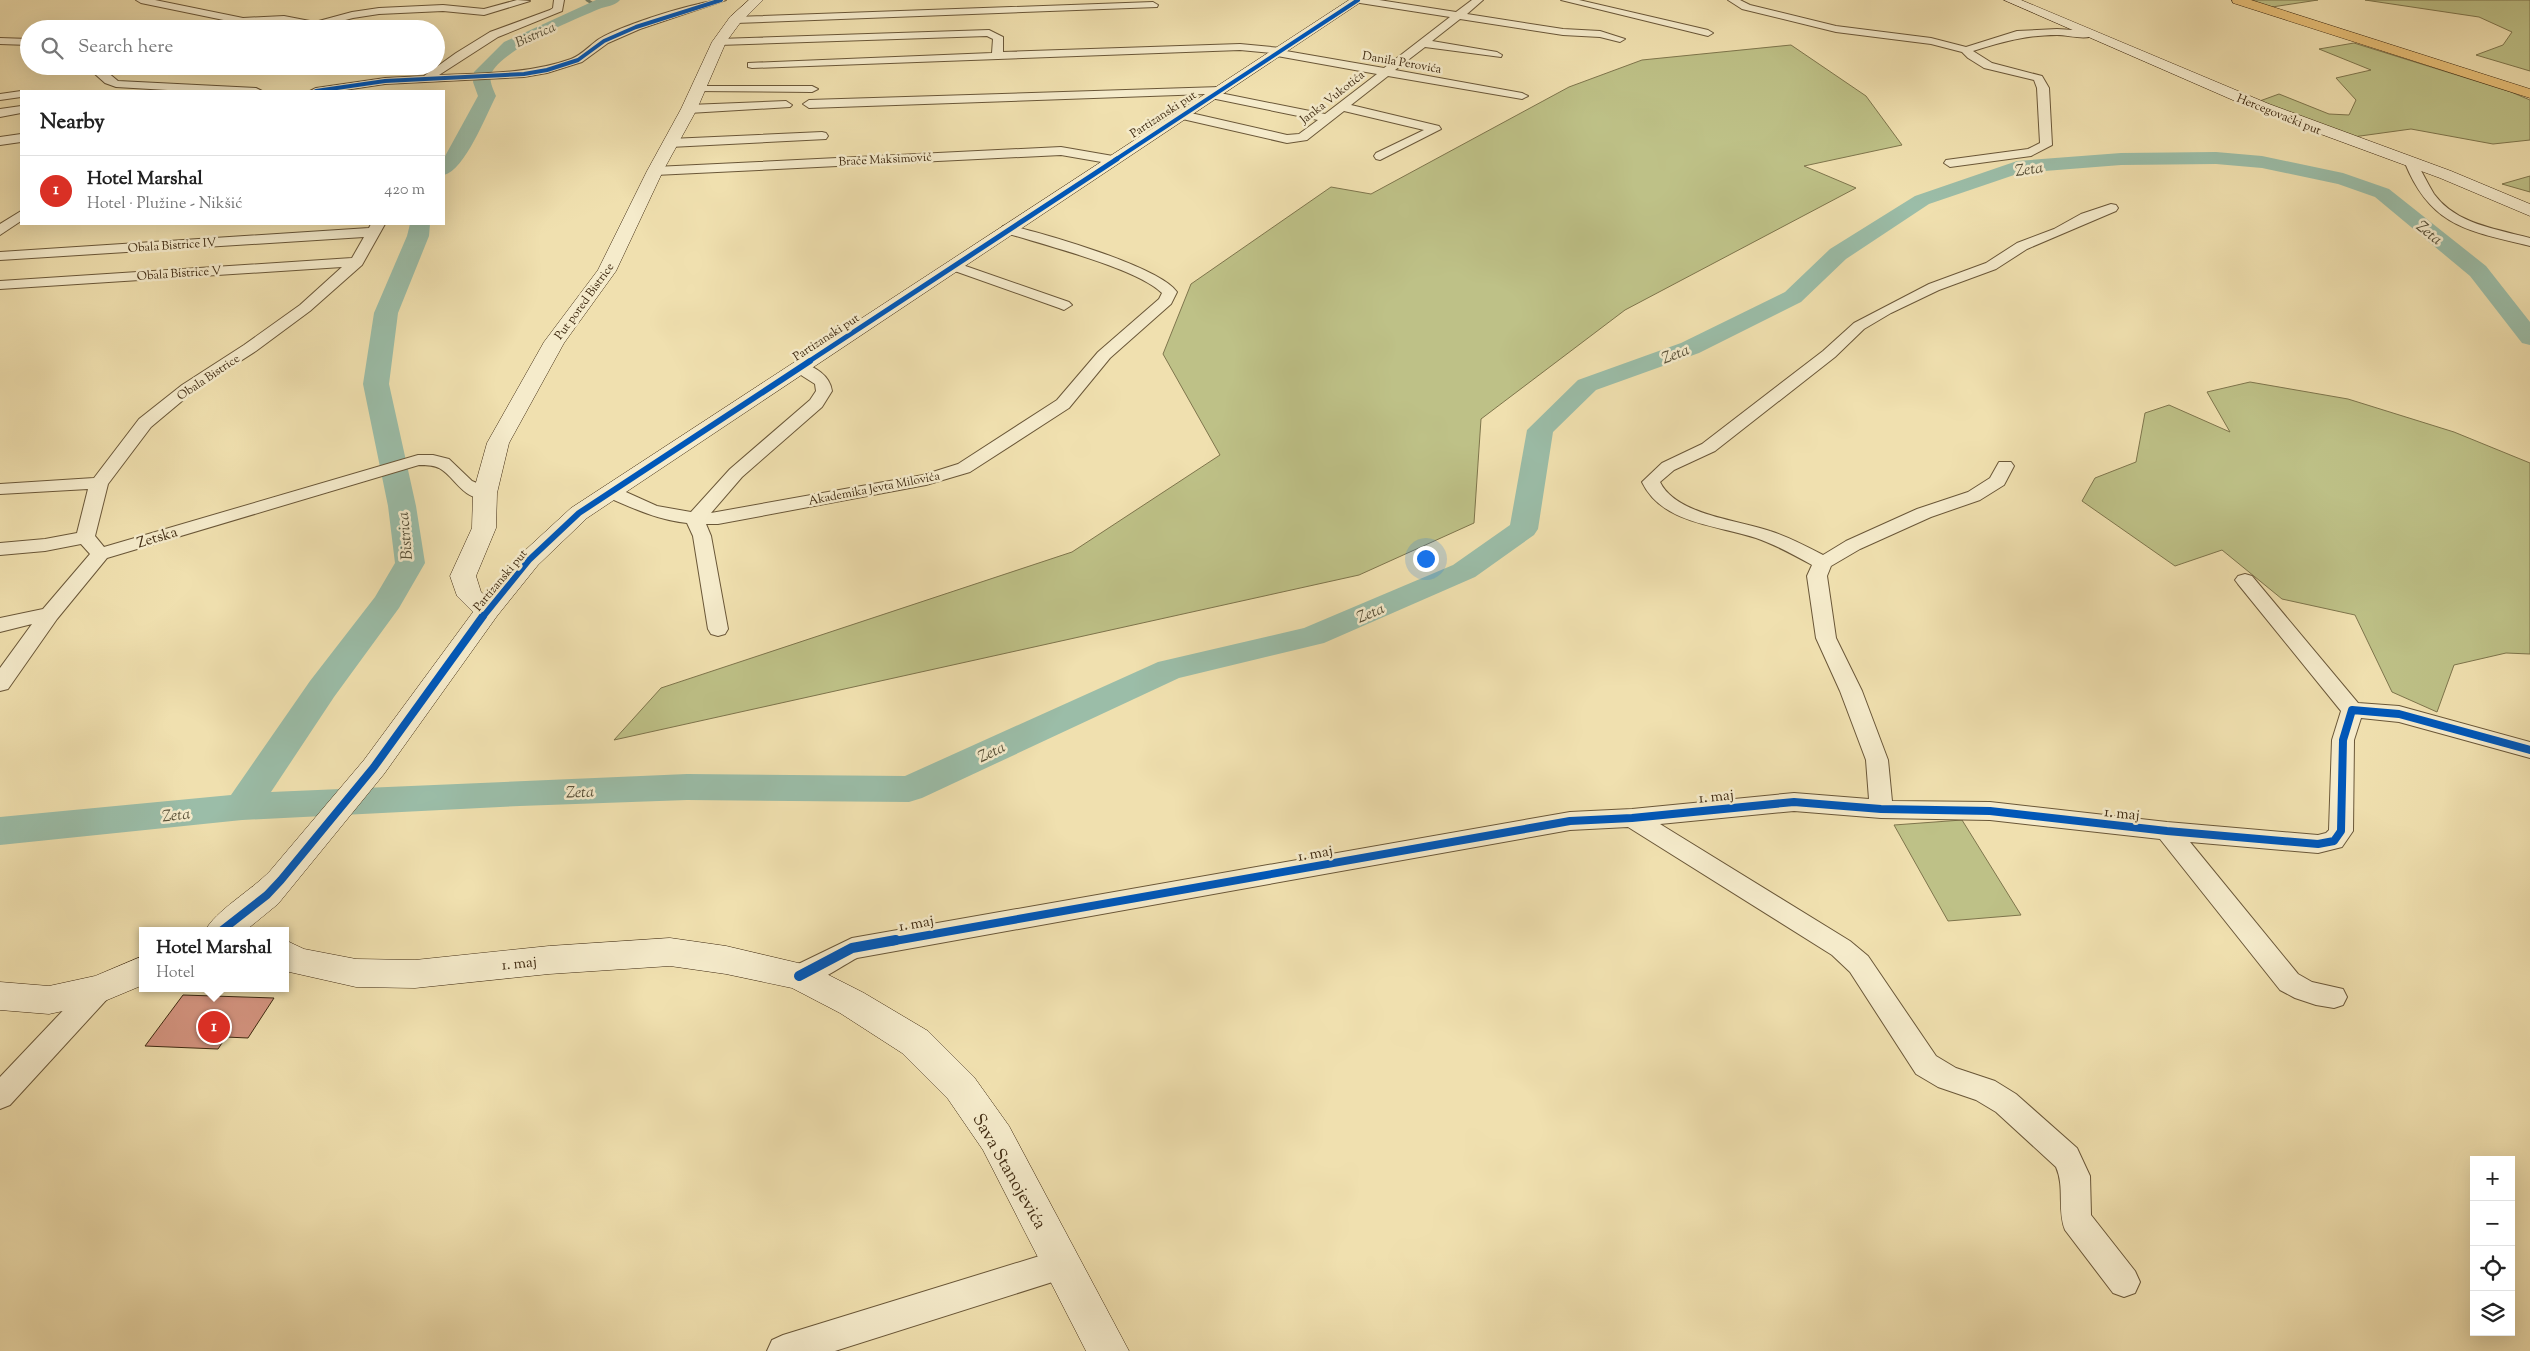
<!DOCTYPE html>
<html lang="en">
<head>
<meta charset="utf-8">
<style>
  :root { --surface:#fff; --page:#f6f6f6; --text:#222; --muted:#767676; --line:#e0e0e0; --accent:#d93025 }
  body { margin:0; font-family:"Sorts Mill Goudy",serif; background:var(--page); color:var(--text) }
  .controls { position:absolute; right:15px; bottom:15px; display:grid; overflow:hidden; border-radius:0px; box-shadow:0 5px 20px #0002 }
  .controls button { width:45px; height:45px; display:grid; place-items:center; padding:0; border:0; border-bottom:1px solid var(--line); background:var(--surface); color:var(--text); font:25px sans-serif }
  .you { position:absolute; left:1425px; top:558px; width:18px; height:18px; margin:-12px; border:4px solid #fff; border-radius:50%; background:#1a73e8; box-shadow:0 0 0 8px #1a73e833 }
  .badge { display:grid; place-items:center; width:32px; height:32px; border-radius:50%; background:var(--accent); color:#fff; font-size:16px; font-weight:700 }
  .pin { position:absolute; translate:-50% -50%; border:2px solid #fff; box-shadow:0 1px 5px #0006 }
  .popup { position:absolute; left:139px; top:927px; width:150px; height:65px; box-sizing:border-box; display:grid; place-content:center; border-radius:0px; background:var(--surface); filter:drop-shadow(0 1px 4px #0005); font-size:16px; white-space:nowrap; color:var(--muted) }
  .popup b { font-size:19px; color:var(--text) }
  .popup::after { content:''; position:absolute; left:50%; top:100%; margin-left:-10px; border:10px solid transparent; border-top-color:var(--surface) }
  .list { margin:0; padding:0; list-style:none }
  h2 { display:flex; justify-content:space-between; align-items:center; height:65px; margin:0; padding:0 20px; font-size:21px }
  h2 small { font-size:16px; font-weight:400; color:var(--muted) }
  .list li { display:grid; grid-template-columns:32px 1fr auto; gap:15px; align-items:center; box-sizing:border-box; height:70px; padding:0 20px; border-top:1px solid var(--line) }
  .list b { display:block; font-size:19px; white-space:nowrap }
  .list p { margin:0; font-size:16px; white-space:nowrap; color:var(--muted) }
  .list em { font-size:16px; font-style:normal; color:var(--muted) }
  .icon { flex:none; width:28px; height:28px; fill:none; stroke:currentColor; stroke-width:2; stroke-linecap:round; stroke-linejoin:round }
  .map { position:relative; flex:none; width:2530px; height:1351px; overflow:hidden }
  .search { position:absolute; background:var(--surface); box-shadow:0 5px 20px #0002; left:20px; top:20px; width:425px; height:55px; display:flex; align-items:center; gap:12px; box-sizing:border-box; padding:0 18px; border-radius:28px; color:var(--muted); font-size:19px }
  .panel { position:absolute; background:var(--surface); box-shadow:0 5px 20px #0002; left:20px; top:90px; width:425px; height:135px; border-radius:0px }
  .map>svg:first-child { display:block }
  .green { fill:#bec187; stroke:#7e754c }
  .lines { fill:none; stroke-linecap:round; stroke-linejoin:round }
  .stream { stroke:#76826b; stroke-width:3 }
  .river { fill:#9bbda8; fill-rule:evenodd }
  .building { fill:#d49480; stroke:#3e2910 }
  .street-casing { stroke:#6a5738; stroke-width:2 }
  .secondary-casing { stroke:#3e2910; stroke-width:1 }
  .primary-casing { stroke:#3e2910; stroke-width:1 }
  .street { fill:#f5ebcb; fill-rule:evenodd }
  .secondary { fill:#f5ebcb; fill-rule:evenodd }
  .primary { fill:#e8c078; fill-rule:evenodd }
  .cycleway-far4-casing { stroke:#f5ebcb; stroke-width:5.5 }
  .cycleway-far3-casing { stroke:#f5ebcb; stroke-width:7 }
  .cycleway-far2-casing { stroke:#f5ebcb; stroke-width:9 }
  .cycleway-far1-casing { stroke:#f5ebcb; stroke-width:11 }
  .cycleway-casing { stroke:#f5ebcb; stroke-width:13 }
  .cycleway-far4 { stroke:#0057b8; stroke-width:4 }
  .cycleway-far3 { stroke:#0057b8; stroke-width:5 }
  .cycleway-far2 { stroke:#0057b8; stroke-width:6 }
  .cycleway-far1 { stroke:#0057b8; stroke-width:8 }
  .cycleway { stroke:#0057b8; stroke-width:10 }
  .labels { text-anchor:middle; stroke-width:5; stroke-linejoin:round; paint-order:stroke }
  .far-street-label { font-size:12px; fill:#3e2910; stroke:#f5ebcb }
  .far-water-label { font-size:14px; font-style:italic; fill:#554e36; stroke:#f5ebcb }
  .street-label { font-size:15px; fill:#3e2910; stroke:#f5ebcb }
  .water-label { font-size:16px; font-style:italic; fill:#554e36; stroke:#f5ebcb }
  .near-street-label { font-size:18px; fill:#3e2910; stroke:#f5ebcb }
</style>
</head>
<body>
<div class="map">
<svg width="2530" height="1351" viewBox="0 0 2530 1351">
  <rect width="100%" height="100%" fill="#f0e0af"/>
  <filter id="stains"><feTurbulence type="fractalNoise" baseFrequency=".004" numOctaves="4"/><feColorMatrix values="0 0 0 0 .2 0 0 0 0 .09 0 0 0 0 .02 0 0 0 .5 -.17"/></filter>
  <radialGradient id="worn" r=".72"><stop offset=".6" stop-color="#630" stop-opacity="0"/><stop offset="1" stop-color="#630" stop-opacity=".3"/></radialGradient>
  <path class="green" d="M 2250,0 L 2318,0 L 2272,7 Z
    M 2365,0 L 2530,0 L 2530,71 L 2476,55 L 2503,45 L 2512,32 L 2479,17 Z
    M 2354,43 L 2511,92 L 2530,100 L 2530,140 L 2493,144 L 2411,129 L 2353,137 L 2257,102 L 2279,94 L 2329,114 L 2349,115 L 2356,100 L 2336,78 L 2371,70 L 2319,49 Z
    M 1791,45 L 1866,96 L 1902,145 L 1804,166 L 1856,188 L 1625,310 L 1481,419 L 1474,523 L 1359,575 L 614,740 L 661,688 L 1072,552 L 1220,455 L 1163,354 L 1191,284 L 1331,187 L 1371,194 L 1569,87 L 1642,60 Z
    M 2530,176 L 2530,192 L 2502,184 Z
    M 2250,382 L 2348,399 L 2454,432 L 2530,463 L 2530,654 L 2506,653 L 2454,665 L 2437,712 L 2392,692 L 2355,615 L 2282,599 L 2222,550 L 2175,566 L 2082,501 L 2095,478 L 2136,462 L 2145,413 L 2169,405 L 2230,432 L 2207,392 Z
    M 1962,820 L 2021,915 L 1948,921 L 1894,825 Z"/>
  <g class="lines">
    <path class="stream" d="M 587,0 L 595,5"/>
    <path class="river" d="M 596,0 L 620,0 C 615,6 606,6 599,9 C 575,19 501,50 491,74 C 489,81 493,89 496,96 C 486,115 465,170 444,175 L 444,158 L 478,96 L 473,82 L 474,72 L 504,42 Z
      M 2216,152 L 2262,156 L 2343,173 L 2389,189 L 2486,266 L 2530,322 L 2530,345 L 2522,343 L 2470,276 L 2375,197 L 2338,184 L 2262,168 L 2216,164 L 2121,165 L 2020,173 L 1929,204 L 1846,259 L 1801,302 L 1699,353 L 1596,390 L 1553,432 L 1538,529 L 1534,535 L 1475,577 L 1324,643 L 1179,678 L 922,798 L 909,802 L 687,800 L 520,806 L 242,820 L 0,845 L 0,817 L 231,795 L 310,681 L 375,597 L 395,563 L 388,506 L 363,384 L 374,313 L 407,236 L 410,224 L 430,224 L 429,236 L 398,313 L 389,384 L 416,506 L 425,563 L 399,608 L 334,697 L 271,792 L 687,774 L 905,776 L 1158,662 L 1304,628 L 1453,565 L 1510,525 L 1527,430 L 1578,380 L 1681,343 L 1785,292 L 1830,249 L 1915,196 L 2017,161 L 2121,153 Z"/>
  </g>
  <path class="building" d="M 183,995 L 274,998 L 248,1038 L 226,1037 L 218,1049 L 145,1046 Z"/>
  <g class="lines">
    <defs>
      <path id="street" d="M 136,0 L 155,0 L 243,18 L 284,16 L 315,22 L 352,12 L 379,8 L 443,5 L 484,9 L 517,0 L 530,1 L 484,15 L 443,11 L 379,14 L 353,18 L 315,28 L 284,22 L 243,24 L 141,3 Z
        M 554,0 L 564,0 L 562,11 L 498,37 L 439,75 C 484,73 529,74 571,59 C 582,55 590,45 599,39 C 623,25 699,0 726,0 L 640,29 L 608,43 L 582,62 L 547,73 L 524,77 L 385,84 L 338,91 L 310,91 L 316,88 L 385,78 L 424,76 L 456,53 L 490,32 L 550,10 L 553,8 Z
        M 1355,0 L 1379,0 L 1456,12 L 1472,0 L 1483,0 L 1467,14 L 1563,29 L 1600,31 L 1625,39 L 1620,42 L 1600,37 L 1563,35 L 1460,19 L 1432,41 L 1497,52 L 1502,55 L 1501,57 L 1425,47 L 1395,70 L 1522,93 L 1528,96 L 1522,99 L 1388,76 L 1351,105 L 1439,126 L 1441,129 L 1380,160 L 1376,159 L 1374,156 L 1376,153 L 1424,130 L 1344,111 L 1307,140 L 1287,143 L 1178,118 L 1176,115 L 1182,111 L 1287,135 L 1299,134 L 1318,120 L 1211,98 L 1207,97 L 1206,94 L 809,108 L 803,104 L 809,100 L 1220,87 L 1226,90 L 1220,93 L 1325,114 L 1377,74 L 1277,56 L 1272,53 L 1240,50 L 752,68 L 748,67 L 748,63 L 992,53 L 993,39 L 987,36 L 719,45 L 714,42 L 719,39 L 989,30 L 1003,37 L 1003,52 L 1240,44 L 1281,48 L 1286,51 L 1384,68 L 1450,17 L 1360,3 Z
        M 1561,0 L 1579,0 L 1708,30 L 1713,33 L 1708,36 Z
        M 1728,0 L 1740,0 L 1750,5 L 1836,26 L 1931,38 L 1966,47 L 2017,31 L 2057,29 L 2090,31 L 2095,34 C 2088,41 2068,35 2057,35 C 2026,35 2002,42 1973,51 L 1992,63 L 2042,76 L 2049,88 L 2052,145 L 2031,156 L 1950,167 L 1944,163 L 1946,160 L 2028,149 L 2040,143 L 2037,88 L 2034,80 L 1984,68 L 1968,58 L 1962,52 L 1931,44 L 1836,32 L 1742,9 Z
        M 1153,2 L 1158,5 L 1157,7 L 735,23 L 730,20 L 735,17 Z
        M 0,38 L 29,39 L 29,45 L 0,44 Z
        M 86,66 L 100,66 L 118,81 L 256,88 L 262,91 L 185,91 L 116,87 L 105,83 Z
        M 697,86 L 812,86 L 818,89 L 812,92 L 693,91 L 691,89 Z
        M 21,91 L 21,97 L 0,100 L 0,94 L 21,91 L 24,91 Z
        M 786,101 L 792,105 L 790,107 L 689,113 L 683,109 L 689,105 Z
        M 21,106 L 21,113 L 0,117 L 0,109 Z
        M 822,132 L 826,133 L 828,136 L 826,139 L 670,147 L 664,143 L 670,139 Z
        M 21,134 L 21,142 L 0,145 L 0,137 Z
        M 1061,147 L 1113,156 L 1119,160 L 1113,164 L 1061,155 L 655,175 L 649,171 L 655,167 Z
        M 2411,159 L 2415,160 C 2422,171 2427,183 2434,194 C 2456,224 2496,229 2530,238 L 2530,246 C 2469,231 2431,227 2405,163 Z
        M 2111,204 L 2116,205 L 2118,208 L 2116,211 L 2027,249 L 1996,269 L 1939,290 L 1891,313 L 1864,329 L 1835,357 L 1715,451 L 1674,470 L 1660,482 C 1676,515 1738,520 1770,531 C 1789,537 1806,546 1823,555 L 1846,541 L 1917,509 L 1968,492 L 1990,478 L 1999,462 L 2011,462 L 2014,466 L 2004,485 L 1980,500 L 1931,517 L 1860,549 L 1831,566 L 1827,576 L 1836,638 L 1862,691 L 1888,760 L 1892,801 L 1990,802 L 2167,822 L 2318,835 L 2326,833 L 2329,830 L 2332,740 L 2341,711 L 2238,584 L 2235,580 L 2238,576 L 2245,574 L 2252,576 L 2358,703 L 2399,706 L 2530,742 L 2530,758 L 2399,722 L 2361,718 L 2354,740 L 2353,831 L 2342,847 L 2318,853 L 2190,842 L 2298,974 L 2312,982 L 2343,989 L 2347,997 L 2343,1005 L 2334,1008 L 2316,1005 L 2295,998 L 2280,990 L 2160,839 L 1990,820 L 1881,818 L 1794,811 L 1660,824 L 1850,941 L 1868,956 L 1936,1056 L 1956,1068 L 1995,1081 L 2016,1094 L 2077,1148 L 2090,1176 L 2091,1215 L 2135,1271 L 2140,1282 L 2135,1293 L 2124,1297 L 2113,1293 L 2065,1230 C 2057,1210 2065,1187 2056,1167 L 1996,1112 L 1976,1100 L 1938,1087 L 1916,1074 L 1850,972 L 1832,955 L 1628,827 L 1570,830 L 857,958 C 839,967 810,991 790,984 L 786,976 L 790,968 L 852,938 L 1570,812 L 1632,809 L 1794,793 L 1869,799 L 1866,760 L 1840,691 L 1816,638 L 1807,576 L 1812,565 C 1794,555 1776,545 1756,538 C 1717,525 1662,524 1642,482 L 1662,463 L 1702,444 L 1823,351 L 1854,323 L 1929,284 L 1986,263 L 2017,243 L 2054,229 L 2081,214 Z
        M 21,211 L 21,221 L 0,235 L 0,224 Z
        M 371,224 L 385,224 L 362,265 L 310,311 L 256,351 L 194,391 L 151,427 L 108,484 L 95,536 L 104,547 L 418,455 L 433,455 L 449,459 L 472,481 L 491,489 L 494,493 L 491,497 C 464,504 457,478 439,468 C 433,465 426,465 419,465 L 107,558 L 57,619 L 8,689 L 0,691 L 0,668 L 32,624 L 0,632 L 0,618 L 43,609 L 90,554 L 81,544 L 45,551 L 0,555 L 0,543 L 45,539 L 77,533 L 88,489 L 0,494 L 0,484 L 94,478 L 139,419 L 182,385 L 244,345 L 300,305 L 342,267 L 0,289 L 0,281 L 352,258 L 364,237 L 0,260 L 0,252 L 369,228 Z
        M 1008,225 C 1042,233 1159,266 1177,292 L 1171,304 L 1110,358 L 1069,408 L 970,472 L 926,485 L 718,524 L 706,524 L 711,536 L 728,629 L 725,634 L 718,636 L 711,634 L 708,629 L 693,536 L 687,523 C 658,520 632,508 605,496 L 602,492 L 605,488 L 617,488 L 657,506 L 691,512 L 730,469 L 810,400 L 816,391 L 815,384 L 793,370 L 791,367 L 799,362 C 814,366 830,375 832,391 L 822,407 L 742,477 L 711,513 L 923,475 L 958,464 L 1057,400 L 1098,352 L 1159,299 L 1162,293 C 1137,268 1040,244 1003,232 L 1001,229 L 1003,226 Z
        M 954,262 L 1069,302 L 1072,305 L 1064,310 L 1059,308 L 949,269 L 947,266 L 949,263 Z
        M 100,978 L 109,981 L 113,989 L 109,997 L 10,1105 L 0,1109 L 0,1077 L 91,981 Z
        M 1062,1249 L 1073,1253 L 1078,1264 L 1073,1275 L 1062,1279 L 835,1351 L 767,1351 L 772,1340 L 783,1335 Z"/>
      <path id="secondary" d="M 749,0 L 763,0 L 740,23 L 726,42 L 697,109 L 663,171 L 616,271 L 564,343 L 509,443 L 497,493 L 496,528 L 476,576 L 481,592 L 486,596 L 520,555 L 571,508 L 1349,0 L 1364,0 L 587,518 L 538,565 L 497,616 L 384,774 L 278,904 L 245,931 L 205,931 C 215,911 252,890 270,871 L 364,760 L 473,612 L 457,596 L 450,576 L 472,528 L 473,493 L 487,443 L 544,342 L 598,270 L 647,171 L 681,109 L 712,42 L 730,17 Z
        M 2004,0 L 2021,0 L 2269,104 L 2451,171 L 2530,204 L 2530,216 L 2440,178 L 2258,111 Z
        M 670,938 L 726,946 L 811,966 L 864,993 L 928,1031 L 974,1077 L 1009,1126 L 1129,1351 L 1086,1351 L 983,1150 L 948,1099 L 902,1053 L 840,1013 L 792,988 L 726,974 L 670,966 L 549,974 L 415,988 L 356,987 L 285,971 L 285,940 L 304,949 L 356,959 L 415,960 L 549,946 Z
        M 143,956 L 143,985 L 100,1003 L 49,1014 L 0,1010 L 0,982 L 49,986 L 95,976 Z"/>
      <path id="primary" d="M 2232,0 L 2251,0 L 2530,89 L 2530,98 L 2233,3 Z"/>
    </defs>
    <use href="#street" class="street-casing"/>
    <use href="#secondary" class="secondary-casing"/>
    <use href="#primary" class="primary-casing"/>
    <use href="#street" class="street"/>
    <use href="#secondary" class="secondary"/>
    <use href="#primary" class="primary"/>
    <defs>
      <path id="cycleway-far4" d="M 316,91 L 385,81 L 524,74 L 547,70 L 578,60 L 604,41 L 636,27 L 721,0
        M 1115,160 L 1358,0"/>
      <path id="cycleway-far3" d="M 808,362 L 1117,159"/>
      <path id="cycleway-far2" d="M 482,618 L 529,560 L 579,513 L 810,361"/>
      <path id="cycleway-far1" d="M 221,931 L 267,895 L 281,880 L 374,767 L 483,616
        M 889,942 L 1570,821 L 1632,818 L 1794,802 L 1881,809 L 1990,811 L 2167,831 L 2318,844 L 2334,841 L 2341,831 L 2343,740 L 2352,710 L 2399,714 L 2530,750"/>
      <path id="cycleway" d="M 799,976 L 852,948 L 896,940"/>
    </defs>
    <use href="#cycleway-far4" class="cycleway-far4-casing"/>
    <use href="#cycleway-far3" class="cycleway-far3-casing"/>
    <use href="#cycleway-far2" class="cycleway-far2-casing"/>
    <use href="#cycleway-far1" class="cycleway-far1-casing"/>
    <use href="#cycleway" class="cycleway-casing"/>
    <use href="#cycleway-far4" class="cycleway-far4"/>
    <use href="#cycleway-far3" class="cycleway-far3"/>
    <use href="#cycleway-far2" class="cycleway-far2"/>
    <use href="#cycleway-far1" class="cycleway-far1"/>
    <use href="#cycleway" class="cycleway"/>
  </g>
  <g class="labels">
    <g class="far-street-label">
      <text transform="translate(1402 62) rotate(10)" y="4">Danila Perovića</text>
      <text transform="translate(1332 97) rotate(-38)" y="4">Janka Vukotića</text>
      <text transform="translate(1163 114) rotate(-33)" y="4">Partizanski put</text>
      <text transform="translate(2279 114) rotate(22)" y="4">Hercegovački put</text>
      <text transform="translate(885 159) rotate(-3)" y="4">Braće Maksimović</text>
      <text transform="translate(172 245) rotate(-4)" y="4">Obala Bistrice IV</text>
      <text transform="translate(179 273) rotate(-4)" y="4">Obala Bistrice V</text>
      <text transform="translate(584 301) rotate(-54)" y="4">Put pored Bistrice</text>
      <text transform="translate(826 337) rotate(-33)" y="4">Partizanski put</text>
      <text transform="translate(208 377) rotate(-34)" y="4">Obala Bistrice</text>
      <text transform="translate(874 488) rotate(-11)" y="4">Akademika Jevta Milovića</text>
      <text transform="translate(500 580) rotate(-50)" y="4">Partizanski put</text>
    </g>
    <g class="far-water-label">
      <text transform="translate(535 34) rotate(-24)" y="5">Bistrica</text>
    </g>
    <g class="street-label">
      <text transform="translate(157 537) rotate(-17)" y="5">Zetska</text>
      <text transform="translate(1716 796) rotate(-6)" y="5">1. maj</text>
      <text transform="translate(2122 813) rotate(6)" y="5">1. maj</text>
      <text transform="translate(1315 853) rotate(-10)" y="5">1. maj</text>
      <text transform="translate(916 923) rotate(-10)" y="5">1. maj</text>
      <text transform="translate(519 963) rotate(-6)" y="5">1. maj</text>
    </g>
    <g class="water-label">
      <text transform="translate(2029 168) rotate(-8)" y="6">Zeta</text>
      <text transform="translate(2430 232) rotate(39)" y="6">Zeta</text>
      <text transform="translate(1675 353) rotate(-21)" y="6">Zeta</text>
      <text transform="translate(404 536) rotate(-95)" y="6">Bistrica</text>
      <text transform="translate(1370 612) rotate(-23)" y="6">Zeta</text>
      <text transform="translate(991 751) rotate(-25)" y="6">Zeta</text>
      <text transform="translate(580 791) rotate(-2)" y="6">Zeta</text>
      <text transform="translate(176 814) rotate(-6)" y="6">Zeta</text>
    </g>
    <g class="near-street-label">
      <text transform="translate(1010 1171) rotate(60)" y="6">Sava Stanojevića</text>
    </g>
  </g>
  <rect width="100%" height="100%" filter="url(#stains)"/>
  <rect width="100%" height="100%" fill="url(#worn)"/>
</svg>
<div class="controls">
<button>+</button>
<button>−</button>
<button><svg class="icon" aria-label="locate" viewBox="0 0 24 24"><circle cx="12" cy="12" r="6"/><path d="M12 2v4M12 18v4M2 12h4M18 12h4"/></svg></button>
<button><svg class="icon" aria-label="layers" viewBox="0 0 24 24"><path d="M12 4l9 5-9 5-9-5zM3 14l9 5 9-5"/></svg></button>
</div>
<div class="you"></div>
<div class="pin badge" style="left:214px;top:1027px">1</div>
<div class="popup"><b>Hotel Marshal</b>Hotel</div>
<div class="search"><svg class="icon" aria-label="search" viewBox="0 0 24 24"><circle cx="10" cy="10" r="6"/><path d="M15 15l6 6"/></svg>Search here</div>
<section class="panel">
<h2>Nearby<small></small></h2>
<ul class="list">
<li><span class="badge">1</span><div><b>Hotel Marshal</b><p>Hotel · Plužine - Nikšić</p></div><em>420 m</em></li>
</ul>
</section>
</div>
</body>
</html>
